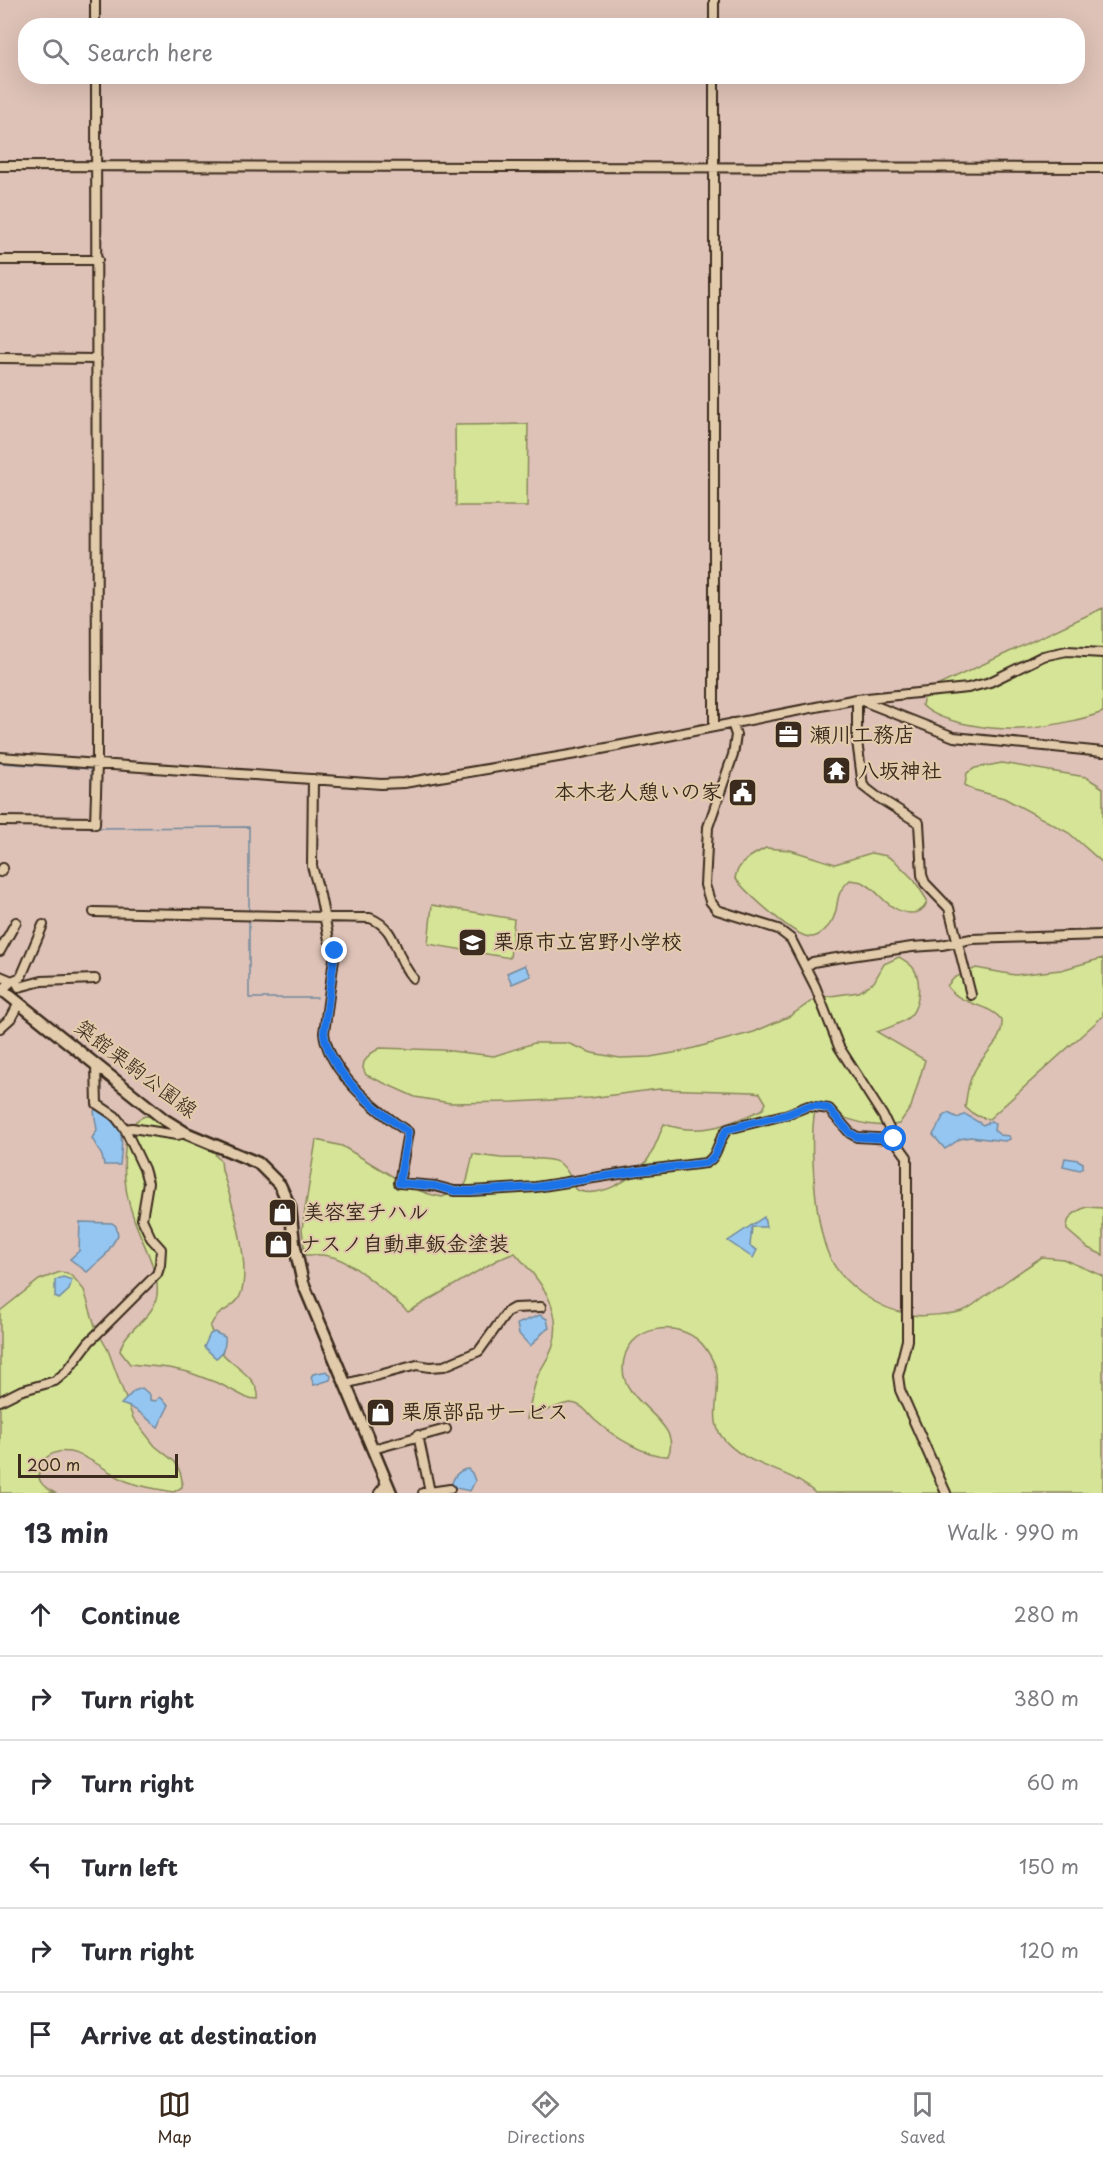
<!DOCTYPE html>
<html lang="en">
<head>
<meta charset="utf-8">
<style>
  :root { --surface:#fff; --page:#f7f7f7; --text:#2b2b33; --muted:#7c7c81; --line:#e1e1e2; --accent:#3b2a1e }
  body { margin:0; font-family:"Playpen Sans","Klee One",sans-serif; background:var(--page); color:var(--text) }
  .scale { position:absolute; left:18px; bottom:15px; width:160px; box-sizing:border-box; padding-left:6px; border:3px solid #3b2a1e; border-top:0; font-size:16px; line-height:21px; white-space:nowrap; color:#3b2a1e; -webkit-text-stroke:4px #e2cbab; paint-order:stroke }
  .stop { position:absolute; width:18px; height:18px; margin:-14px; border:4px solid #1a73e8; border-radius:50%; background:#fff }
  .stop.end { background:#1a73e8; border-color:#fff; box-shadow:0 2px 6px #0008 }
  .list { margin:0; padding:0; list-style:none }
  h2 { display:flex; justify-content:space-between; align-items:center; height:78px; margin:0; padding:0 24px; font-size:26px }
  h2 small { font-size:20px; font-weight:400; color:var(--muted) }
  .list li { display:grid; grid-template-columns:39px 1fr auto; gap:18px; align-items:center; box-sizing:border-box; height:84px; padding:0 24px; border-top:2px solid var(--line) }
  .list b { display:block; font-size:22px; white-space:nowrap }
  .list em { font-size:20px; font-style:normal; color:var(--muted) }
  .icon { flex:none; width:33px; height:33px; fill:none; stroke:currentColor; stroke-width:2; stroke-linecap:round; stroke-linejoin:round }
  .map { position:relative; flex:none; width:1103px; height:1493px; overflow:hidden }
  .search { position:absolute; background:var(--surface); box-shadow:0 6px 24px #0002; left:18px; right:18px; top:18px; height:66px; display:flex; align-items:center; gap:15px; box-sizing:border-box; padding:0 21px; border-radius:24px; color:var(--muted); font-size:22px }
  .sheet { height:582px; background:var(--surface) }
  nav { display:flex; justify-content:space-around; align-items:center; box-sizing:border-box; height:84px; border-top:2px solid var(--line); background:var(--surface); font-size:16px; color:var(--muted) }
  nav a { display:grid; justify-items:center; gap:3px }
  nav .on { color:var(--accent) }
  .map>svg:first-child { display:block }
  .green { fill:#d5e497; stroke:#88875a; stroke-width:1.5 }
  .water { fill:#95c6f1; stroke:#71889d; stroke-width:1.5 }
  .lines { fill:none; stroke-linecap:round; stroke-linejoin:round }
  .stream { stroke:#71889d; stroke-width:1.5 }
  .minor-casing { stroke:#3b2a1e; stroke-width:12 }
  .major-casing { stroke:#3b2a1e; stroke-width:15 }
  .minor { stroke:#e2cbab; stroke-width:8 }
  .major { stroke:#e2cbab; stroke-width:10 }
  .route { stroke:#1a73e8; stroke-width:8 }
  .labels { text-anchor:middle; stroke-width:4.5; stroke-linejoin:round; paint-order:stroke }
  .poi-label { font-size:21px; font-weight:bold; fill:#3b2a1e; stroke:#e2cbab; text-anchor:start }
  .street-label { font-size:21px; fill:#3b2a1e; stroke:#e2cbab }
</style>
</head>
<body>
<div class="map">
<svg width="1103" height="1493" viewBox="0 0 1103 1493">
  <rect width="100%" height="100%" fill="#dec2b7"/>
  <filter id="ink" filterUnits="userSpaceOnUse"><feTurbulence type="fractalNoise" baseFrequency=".0167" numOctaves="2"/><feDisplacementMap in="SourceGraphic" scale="12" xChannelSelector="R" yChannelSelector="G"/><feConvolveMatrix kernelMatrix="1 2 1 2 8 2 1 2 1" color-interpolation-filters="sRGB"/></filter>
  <g filter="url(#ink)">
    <path class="green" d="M 528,424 L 527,506 L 456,506 L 455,425 Z
      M 1103,608 L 1103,712 C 1082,720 1042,728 1020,729 C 995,730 940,724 922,705 L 924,696 L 928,690 Z
      M 1002,763 L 1086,777 L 1103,788 L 1103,863 L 1069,833 L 1004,798 L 974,790 L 965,785 L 967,773 L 975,768 Z
      M 766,848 L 790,850 L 835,864 L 871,853 L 887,856 L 895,861 L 914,880 L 927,900 C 924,917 905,915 893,907 C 882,901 876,889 864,883 C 860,881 854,881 850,880 C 832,896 841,905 832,921 C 828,928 819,937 811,937 C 795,938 746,892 735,878 C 738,862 752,855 766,848 Z
      M 432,905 L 514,919 L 510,958 L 428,944 Z
      M 899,957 C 904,960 910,963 914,969 C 921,980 920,1004 911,1015 C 903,1024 887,1028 877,1032 L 925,1060 L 911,1107 L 899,1124 C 869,1131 844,1115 815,1110 C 809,1143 815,1219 827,1251 C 840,1285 878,1309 912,1315 C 922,1317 952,1314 962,1311 C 970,1309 978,1301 985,1296 C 1004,1283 1022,1270 1042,1257 L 1063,1259 L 1103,1276 L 1103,1493 L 815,1493 C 788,1467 746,1468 722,1437 C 708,1419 722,1390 716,1369 C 714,1362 710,1355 706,1349 C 685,1317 623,1322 623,1369 C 623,1405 684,1421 668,1456 C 646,1457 613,1436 597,1422 C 588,1415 584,1404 571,1403 C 561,1403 537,1415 527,1419 C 530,1404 533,1389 538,1375 C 543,1365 550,1356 553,1346 C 564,1307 539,1280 515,1253 L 497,1260 L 408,1312 C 390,1296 352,1259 328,1256 C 321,1254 312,1255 305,1255 L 302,1229 L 316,1140 L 342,1146 L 412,1188 L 429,1194 L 442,1197 L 462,1190 L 467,1181 L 473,1154 C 483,1156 492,1157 501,1158 C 515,1159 552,1156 561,1164 C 568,1170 572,1180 575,1189 C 598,1201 636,1178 648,1159 C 655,1149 659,1135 664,1124 C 701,1137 730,1124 763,1109 L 766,1103 L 760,1093 L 753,1092 L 659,1089 L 590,1098 L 514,1102 L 450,1103 L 415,1097 L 366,1075 L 363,1068 L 364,1062 L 370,1054 L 380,1048 L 442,1050 L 494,1056 L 534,1043 L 567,1043 L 592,1053 L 620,1058 L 650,1057 L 679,1052 L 754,1032 L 790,1016 L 816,998 L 859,992 L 874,982 L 884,964 Z
      M 1103,958 L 1103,1016 L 989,1119 C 978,1117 973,1115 965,1107 C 967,1095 968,1081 975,1070 C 984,1052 1003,1043 1002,1020 C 987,1002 962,1007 947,986 L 954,978 L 976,968 L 1015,975 L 1061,970 Z
      M 145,1116 L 173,1119 L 211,1142 L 216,1156 L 221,1161 L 222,1170 C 231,1199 254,1270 239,1298 C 231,1311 217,1309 210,1327 C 213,1337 217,1345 223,1354 C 233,1366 261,1380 258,1399 L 247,1398 L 220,1384 L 188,1372 L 169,1368 L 130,1364 L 120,1351 C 124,1328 154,1320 157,1295 C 160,1271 140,1239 133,1216 C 125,1194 123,1172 125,1149 C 126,1134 131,1121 145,1116 Z
      M 1086,1207 L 1103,1208 L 1103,1255 L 1088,1248 L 1067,1230 C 1066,1217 1075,1212 1086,1207 Z
      M 60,1272 L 67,1273 L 74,1278 L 84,1290 L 96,1329 L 108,1350 L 133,1418 L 155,1446 L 175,1462 C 180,1470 183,1477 182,1487 L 174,1492 C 157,1489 139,1487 124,1480 C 103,1470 71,1439 47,1457 C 41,1461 38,1470 39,1477 C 40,1485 48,1489 55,1493 L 0,1493 L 0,1311 L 39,1280 Z"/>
    <path class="water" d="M 525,965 L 531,976 L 512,984 L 507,973 Z
      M 97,1109 C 125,1129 123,1132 120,1165 L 104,1165 L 102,1156 L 92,1138 L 97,1130 L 94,1111 Z
      M 948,1113 L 958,1118 L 965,1114 L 983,1125 L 991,1121 L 995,1124 L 994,1130 L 1000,1135 L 1009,1136 L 1010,1139 L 1005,1141 L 970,1137 L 960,1139 L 945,1149 L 933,1135 L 943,1117 Z
      M 1065,1158 L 1078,1160 L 1083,1163 L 1083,1167 L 1080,1170 L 1063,1166 Z
      M 764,1217 L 766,1227 L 752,1227 L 750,1246 L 757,1250 L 753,1258 L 728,1241 Z
      M 80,1222 L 112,1223 L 116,1226 L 118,1235 L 105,1256 L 87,1272 L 70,1259 L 79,1251 Z
      M 63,1277 L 72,1280 L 69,1290 L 59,1299 L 55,1297 L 55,1280 Z
      M 540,1315 L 547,1319 L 549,1328 C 540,1333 538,1340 530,1346 L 519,1334 L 517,1324 Z
      M 214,1332 L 225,1337 C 226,1345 223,1354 216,1358 L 204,1347 L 210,1334 Z
      M 327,1371 L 331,1376 L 330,1380 L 314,1385 L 311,1377 L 313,1374 Z
      M 142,1388 L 150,1395 L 150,1400 L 156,1401 L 160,1397 L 169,1405 L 158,1427 C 143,1416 139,1409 121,1404 L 134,1391 Z
      M 468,1469 L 472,1473 L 475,1481 L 470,1491 L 451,1487 C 453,1477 458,1470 468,1469 Z"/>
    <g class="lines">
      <path class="stream" d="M 0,763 L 91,769 L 91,819
        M 91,824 L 91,828 L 249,827 L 249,912
        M 249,920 L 249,998 L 317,998"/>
      <defs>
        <path id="minor" d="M 95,0 L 95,26
          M 714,0 L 714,26
          M 0,166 L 1103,168
          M 0,260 L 98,260
          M 0,358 L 97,359
          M 857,699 L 857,741 L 863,786 L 876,796 L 919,823 L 922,875 L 925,883 L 949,908 L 971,995
          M 863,701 L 954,737 L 1103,752
          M 732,723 L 736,735 L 733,755 L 708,827 L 705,885 L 710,901 L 717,910 L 778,929 L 791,939 L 815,986 L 839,1047 L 883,1116 L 894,1139 L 907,1157 L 907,1340 L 898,1376 L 900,1390 L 946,1493
          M 714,727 L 714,76
          M 0,757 L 381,784 L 404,783 L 576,754 L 857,699 L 968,688 L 990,682 L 1043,656 L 1067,651 L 1103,653
          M 313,779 L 312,866 L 320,895 L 329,940 L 335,951 L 324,1033 C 329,1073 376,1110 408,1132 L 399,1183 L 435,1186 L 454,1191 L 471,1191 L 536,1187 L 638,1171 L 706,1163 C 719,1156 717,1139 728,1129 L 788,1114 L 808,1106 L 829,1109 L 850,1133 L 857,1137 L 894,1139
          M 0,821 L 95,822
          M 95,824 L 97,763 L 96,76
          M 0,872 L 3,868
          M 94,912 L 370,918 C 399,929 394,958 413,978
          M 0,951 L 16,922
          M 806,967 L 813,962 L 830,959 L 912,947 L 942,945 L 971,939 L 1103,935
          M 0,976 L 12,981
          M 16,981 L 19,987 L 42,981 L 95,979
          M 2,990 L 12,981 L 21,977 L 43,925
          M 0,1028 L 11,1018 L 19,1003
          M 125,1129 L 132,1128 L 177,1135 L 186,1133
          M 345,1384 L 417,1365 L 430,1367 L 444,1366 L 479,1351 L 507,1312 L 514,1308 L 541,1307
          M 0,1401 L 20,1391 L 55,1381 L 67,1371 L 89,1342 L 157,1274 L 160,1265 L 161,1249 L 151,1238 L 142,1219 L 148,1183 L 144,1169 L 125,1129 L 115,1116 L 97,1104 L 96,1066
          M 418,1435 L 430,1492
          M 373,1449 L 446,1429
          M 379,1493 L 387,1483
          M 423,1493 L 450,1489"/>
        <path id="major" d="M 0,988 L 165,1120 L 186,1133 L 258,1163 L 280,1185 L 290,1207 L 294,1243 L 303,1283 L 391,1493"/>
      </defs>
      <use href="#minor" class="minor-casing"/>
      <use href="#major" class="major-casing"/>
      <use href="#minor" class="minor"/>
      <use href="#major" class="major"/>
    </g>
  </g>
  <g class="lines" filter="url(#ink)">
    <path class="route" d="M 335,951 L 324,1033 C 329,1073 376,1110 408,1132 L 399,1183 L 435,1186 L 454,1191 L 471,1191 L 536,1187 L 638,1171 L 706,1163 C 720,1156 717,1139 728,1129 L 788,1114 L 808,1106 L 817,1106 L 829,1109 L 850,1133 L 857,1137 L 894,1139"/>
  </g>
  <defs>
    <symbol id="office-square" viewBox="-11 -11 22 22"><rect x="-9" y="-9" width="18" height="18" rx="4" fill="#3b2a1e" stroke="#e2cbab"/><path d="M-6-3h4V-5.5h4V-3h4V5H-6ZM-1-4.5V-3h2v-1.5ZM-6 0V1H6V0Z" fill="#fff"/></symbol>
    <symbol id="temple-square" viewBox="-11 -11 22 22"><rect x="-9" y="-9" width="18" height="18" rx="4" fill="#3b2a1e" stroke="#e2cbab"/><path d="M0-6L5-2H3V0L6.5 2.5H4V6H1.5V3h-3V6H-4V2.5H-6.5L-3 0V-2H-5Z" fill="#fff"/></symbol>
    <symbol id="civic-square" viewBox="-11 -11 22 22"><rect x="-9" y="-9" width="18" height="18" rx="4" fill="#3b2a1e" stroke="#e2cbab"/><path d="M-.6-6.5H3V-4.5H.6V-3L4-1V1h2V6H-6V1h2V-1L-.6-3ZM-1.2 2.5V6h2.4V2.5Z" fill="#fff"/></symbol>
    <symbol id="school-square" viewBox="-11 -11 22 22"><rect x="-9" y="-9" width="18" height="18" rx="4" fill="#3b2a1e" stroke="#e2cbab"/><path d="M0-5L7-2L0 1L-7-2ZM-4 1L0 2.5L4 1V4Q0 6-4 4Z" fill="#fff"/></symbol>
    <symbol id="shop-square" viewBox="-11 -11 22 22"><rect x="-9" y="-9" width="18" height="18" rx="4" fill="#3b2a1e" stroke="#e2cbab"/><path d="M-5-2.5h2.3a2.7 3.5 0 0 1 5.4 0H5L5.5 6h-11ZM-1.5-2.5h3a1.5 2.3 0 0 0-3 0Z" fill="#fff"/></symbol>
  </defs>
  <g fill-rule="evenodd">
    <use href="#office-square" x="772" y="718" width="33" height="33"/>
    <use href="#temple-square" x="820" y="754" width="33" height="33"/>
    <use href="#civic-square" x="726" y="776" width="33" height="33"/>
    <use href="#school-square" x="456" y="926" width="33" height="33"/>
    <use href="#shop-square" x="266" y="1196" width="33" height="33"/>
    <use href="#shop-square" x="262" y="1228" width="33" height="33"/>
    <use href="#shop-square" x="364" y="1396" width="33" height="33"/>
  </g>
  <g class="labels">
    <g class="poi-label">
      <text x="810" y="742">瀬川工務店</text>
      <text x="858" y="778">八坂神社</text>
      <text x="722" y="799" text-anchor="end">本木老人憩いの家</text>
      <text x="493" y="949">栗原市立宮野小学校</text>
      <text x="303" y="1219">美容室チハル</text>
      <text x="300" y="1251">ナスノ自動車鈑金塗装</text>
      <text x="401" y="1419">栗原部品サービス</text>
    </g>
    <g class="street-label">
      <text transform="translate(136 1069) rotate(37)" y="7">築館栗駒公園線</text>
    </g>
  </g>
</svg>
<div class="scale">200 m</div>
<div class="stop" style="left:894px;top:1139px"></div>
<div class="stop end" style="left:335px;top:951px"></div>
<div class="search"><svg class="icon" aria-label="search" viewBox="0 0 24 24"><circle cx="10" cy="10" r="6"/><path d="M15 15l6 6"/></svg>Search here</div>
</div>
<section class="sheet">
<h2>13 min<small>Walk · 990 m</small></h2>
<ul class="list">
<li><svg class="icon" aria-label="ahead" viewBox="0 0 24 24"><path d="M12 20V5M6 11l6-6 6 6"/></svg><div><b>Continue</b></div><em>280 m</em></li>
<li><svg class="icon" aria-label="right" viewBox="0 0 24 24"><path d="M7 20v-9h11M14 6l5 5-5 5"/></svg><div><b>Turn right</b></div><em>380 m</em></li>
<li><svg class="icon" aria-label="right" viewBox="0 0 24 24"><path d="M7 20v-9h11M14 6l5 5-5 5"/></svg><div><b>Turn right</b></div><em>60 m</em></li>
<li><svg class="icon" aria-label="left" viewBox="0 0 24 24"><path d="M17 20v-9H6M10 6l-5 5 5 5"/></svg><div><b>Turn left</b></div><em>150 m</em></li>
<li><svg class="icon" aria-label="right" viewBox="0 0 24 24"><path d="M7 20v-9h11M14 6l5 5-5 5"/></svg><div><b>Turn right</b></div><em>120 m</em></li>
<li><svg class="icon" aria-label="arrive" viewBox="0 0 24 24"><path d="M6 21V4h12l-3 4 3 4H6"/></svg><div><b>Arrive at destination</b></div></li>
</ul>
</section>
<nav>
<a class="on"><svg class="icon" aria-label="map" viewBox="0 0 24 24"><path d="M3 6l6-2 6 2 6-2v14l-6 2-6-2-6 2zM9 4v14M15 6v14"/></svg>Map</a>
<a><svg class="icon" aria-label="directions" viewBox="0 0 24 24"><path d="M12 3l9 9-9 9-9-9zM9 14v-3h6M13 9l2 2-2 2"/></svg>Directions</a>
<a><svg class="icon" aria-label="saved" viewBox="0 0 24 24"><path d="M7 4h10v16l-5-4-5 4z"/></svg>Saved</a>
</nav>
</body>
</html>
